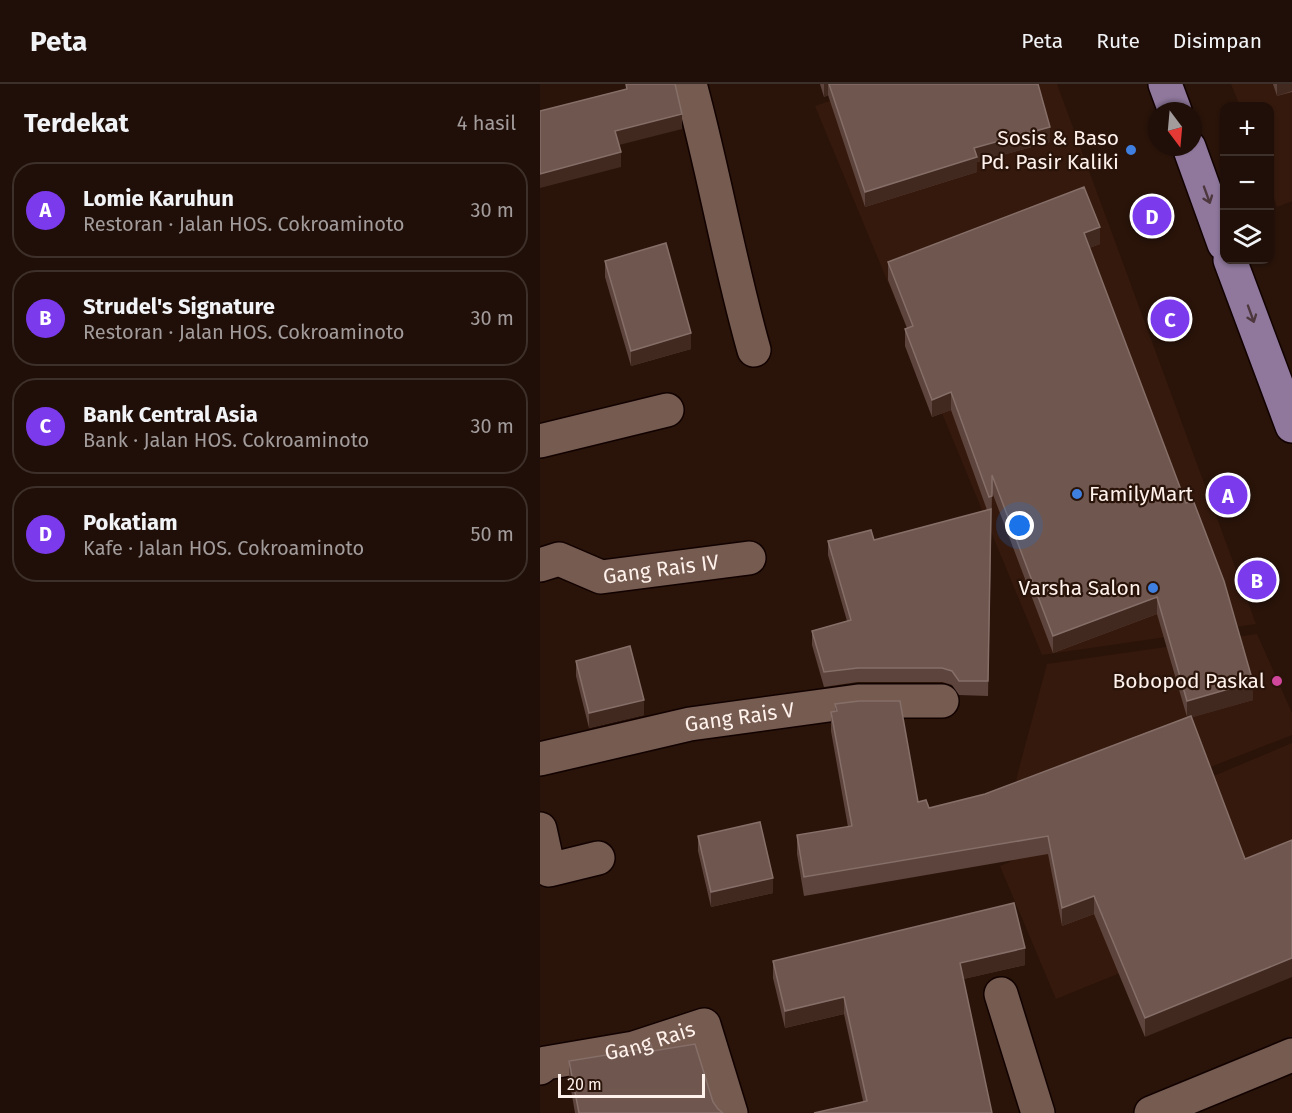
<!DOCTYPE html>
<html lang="id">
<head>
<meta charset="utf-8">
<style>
  :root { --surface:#200f08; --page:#2d1d16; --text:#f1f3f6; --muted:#a29c9c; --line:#3d2f29; --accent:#7c3aed }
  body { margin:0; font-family:"Fira Sans",sans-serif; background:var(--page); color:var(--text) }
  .controls { position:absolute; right:18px; top:18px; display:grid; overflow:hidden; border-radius:12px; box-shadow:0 2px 4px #0004 }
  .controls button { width:54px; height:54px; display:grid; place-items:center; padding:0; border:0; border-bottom:2px solid var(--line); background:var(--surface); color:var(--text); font:30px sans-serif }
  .compass { position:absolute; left:608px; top:18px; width:54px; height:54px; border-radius:50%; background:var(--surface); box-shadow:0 2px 4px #0004; rotate:164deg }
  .scale { position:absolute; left:18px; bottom:15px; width:147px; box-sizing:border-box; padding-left:6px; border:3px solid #fff2ec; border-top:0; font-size:16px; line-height:21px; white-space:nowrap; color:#fff2ec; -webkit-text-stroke:4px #2a140a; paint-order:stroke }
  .you { position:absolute; left:480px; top:442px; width:21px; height:21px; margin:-15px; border:4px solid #fff; border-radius:50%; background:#1a73e8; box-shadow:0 0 0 9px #1a73e833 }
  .badge { display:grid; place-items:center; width:39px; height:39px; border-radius:50%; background:var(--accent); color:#fff; font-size:20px; font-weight:700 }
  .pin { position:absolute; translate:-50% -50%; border:3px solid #fff; box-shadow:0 2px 6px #0006 }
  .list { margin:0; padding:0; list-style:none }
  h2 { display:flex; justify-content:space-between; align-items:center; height:78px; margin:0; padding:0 24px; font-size:26px }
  h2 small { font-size:20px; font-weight:400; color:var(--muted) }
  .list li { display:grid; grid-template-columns:39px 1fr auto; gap:18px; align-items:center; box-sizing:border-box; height:96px; margin:0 12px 12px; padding:0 12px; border:2px solid var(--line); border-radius:24px }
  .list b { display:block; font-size:22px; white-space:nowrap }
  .list p { margin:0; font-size:20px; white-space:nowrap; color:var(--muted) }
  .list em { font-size:20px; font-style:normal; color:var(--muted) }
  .icon { flex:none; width:33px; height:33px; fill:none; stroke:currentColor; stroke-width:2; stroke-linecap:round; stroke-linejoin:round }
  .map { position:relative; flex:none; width:752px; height:1029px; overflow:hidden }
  header { display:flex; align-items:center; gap:36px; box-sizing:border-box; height:84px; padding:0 30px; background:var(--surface); border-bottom:2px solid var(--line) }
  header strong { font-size:28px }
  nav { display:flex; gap:33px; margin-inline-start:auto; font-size:21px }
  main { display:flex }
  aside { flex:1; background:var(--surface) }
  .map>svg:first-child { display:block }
  .built { fill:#35190d }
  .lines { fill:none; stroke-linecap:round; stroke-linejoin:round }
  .minor-casing { stroke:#110200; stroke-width:36 }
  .major-casing { stroke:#110200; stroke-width:36 }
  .minor { stroke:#765b50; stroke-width:33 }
  .major { stroke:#8f789c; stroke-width:33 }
  .wall { fill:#5d443c }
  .shaded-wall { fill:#412920 }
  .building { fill:#6f574f; stroke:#856f68; stroke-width:1.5 }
  .oneway { stroke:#4d373d }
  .shop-dot { fill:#3f7fe0; stroke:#2a140a; stroke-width:2 }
  .hotel-dot { fill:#d1479c; stroke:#2a140a; stroke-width:2 }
  .labels { text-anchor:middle; stroke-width:4.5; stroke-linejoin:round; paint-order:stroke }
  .poi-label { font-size:21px; fill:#fff2ec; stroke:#2a140a; text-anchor:end }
  .street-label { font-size:21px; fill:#fff2ec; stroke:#2a140a }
</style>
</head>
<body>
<header>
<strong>Peta</strong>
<nav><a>Peta</a><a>Rute</a><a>Disimpan</a></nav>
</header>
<main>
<aside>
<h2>Terdekat<small>4 hasil</small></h2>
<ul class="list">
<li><span class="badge">A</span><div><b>Lomie Karuhun</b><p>Restoran · Jalan HOS. Cokroaminoto</p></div><em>30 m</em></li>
<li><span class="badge">B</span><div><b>Strudel's Signature</b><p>Restoran · Jalan HOS. Cokroaminoto</p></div><em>30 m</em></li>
<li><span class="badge">C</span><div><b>Bank Central Asia</b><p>Bank · Jalan HOS. Cokroaminoto</p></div><em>30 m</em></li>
<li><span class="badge">D</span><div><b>Pokatiam</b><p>Kafe · Jalan HOS. Cokroaminoto</p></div><em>50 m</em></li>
</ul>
</aside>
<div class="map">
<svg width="752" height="1029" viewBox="0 0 752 1029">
  <rect width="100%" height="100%" fill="#2a140a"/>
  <path class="built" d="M 341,0 L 517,0 L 716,540 L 502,571 L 275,22 Z
    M 691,0 L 752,0 L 752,117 L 737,123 L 730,103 L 730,22 L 700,22 Z
    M 717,550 L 752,629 L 752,651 L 469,762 L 477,692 L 507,580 Z
    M 752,659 L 752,819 L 516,915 L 460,782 Z"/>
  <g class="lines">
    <defs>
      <g id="minor">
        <path d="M 150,0 C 174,88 189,178 214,266"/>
        <path d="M 0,357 L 127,326"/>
        <path id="s1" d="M 0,481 L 19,475 L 61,493 L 209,474"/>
        <path id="s2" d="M 0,675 L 150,640 L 318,617 L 402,617"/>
        <path d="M 0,745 L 9,786 L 58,774"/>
        <path d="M 461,910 L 498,1029"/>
        <path id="s3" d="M 0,984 L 6,979 L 94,964 L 164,941 L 191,1029"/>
        <path d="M 611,1029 L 752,971"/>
      </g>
      <path id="major" d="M 625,0 L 635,27
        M 649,63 L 684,160
        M 690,176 L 752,342"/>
    </defs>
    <use href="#minor" class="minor-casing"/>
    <use href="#major" class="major-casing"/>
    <use href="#minor" class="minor"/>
    <use href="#major" class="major"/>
  </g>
  <path class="wall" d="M 280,0 L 498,0 L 510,58 L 437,78 L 437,88 L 325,123 L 288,11 L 284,13 Z
    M 733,0 L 752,0 L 752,8 L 737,12 Z
    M 560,160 L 549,164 L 713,616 L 652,633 L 605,953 L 554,830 L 522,842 L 508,770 L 264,812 L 257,770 L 257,751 L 308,743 L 291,647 L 291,628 L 295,627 L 295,620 L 378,718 L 389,724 L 445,710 L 647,633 L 617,530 L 513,569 L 452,408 L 448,612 L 419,611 L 412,601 L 402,598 L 318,598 L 284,603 L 272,561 L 272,547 L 307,537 L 288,471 L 288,457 L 334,456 L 447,426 L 411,326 L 392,333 L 365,262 L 365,245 L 367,244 L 348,196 L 348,178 Z
    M 65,177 L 151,265 L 91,282 L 65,193 Z
    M 36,577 L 104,631 L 49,644 L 36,592 Z
    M 158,752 L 233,809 L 171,823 L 158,767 Z
    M 233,877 L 485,881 L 423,895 L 452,1029 L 323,1017 L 304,930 L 245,944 L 233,894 Z
    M 113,967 L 173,1018 L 178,1025 L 183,1029 L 35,1029 L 29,994 L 29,977 Z"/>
  <path class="shaded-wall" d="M 284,0 L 288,0 L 288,11 L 284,13 Z
    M 737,0 L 752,0 L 752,7 L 737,12 Z
    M 142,30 L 142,45 L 75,62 L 75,47 Z
    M 510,43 L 510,58 L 437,78 L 437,88 L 325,123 L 325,108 L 434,64 Z
    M 81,68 L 81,83 L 0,104 L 0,90 Z
    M 560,143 L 560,160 L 544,166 L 544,149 Z
    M 151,249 L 151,265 L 91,282 L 91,267 Z
    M 411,308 L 411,326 L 392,333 L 392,316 Z
    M 617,513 L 617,530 L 513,569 L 513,552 Z
    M 713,598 L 713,616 L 647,635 L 647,617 Z
    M 104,616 L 104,631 L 49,644 L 49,629 Z
    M 233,794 L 233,809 L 171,823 L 171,808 Z
    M 554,812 L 554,830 L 522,842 L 522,824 Z
    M 485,864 L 485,881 L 420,896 L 420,879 Z
    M 752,874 L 752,893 L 605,953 L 605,934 Z
    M 304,913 L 304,930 L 245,944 L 245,927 Z"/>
  <path class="building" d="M 86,0 L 135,0 L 142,30 L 75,47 L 81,68 L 0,90 L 0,27 L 87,5 Z
    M 289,0 L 498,0 L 510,43 L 434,64 L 437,73 L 325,108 Z
    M 544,103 L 560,143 L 544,149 L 646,419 L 653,416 L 684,497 L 713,598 L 647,617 L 617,513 L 513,552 L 452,391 L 452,412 L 449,413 L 411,308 L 392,316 L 365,245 L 373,242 L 348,178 Z
    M 126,159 L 151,249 L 91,267 L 65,177 Z
    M 451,425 L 448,597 L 419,597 L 412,587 L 402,584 L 318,584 L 284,588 L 272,547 L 311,536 L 288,457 L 331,446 L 334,456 Z
    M 90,562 L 104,616 L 49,629 L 36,577 Z
    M 319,617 L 360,617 L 378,718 L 386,716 L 389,724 L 445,710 L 651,632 L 705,775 L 752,756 L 752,874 L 605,934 L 554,812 L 522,824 L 508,752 L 264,793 L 257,751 L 312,742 L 291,628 L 297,627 L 295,620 Z
    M 220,738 L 233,794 L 171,808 L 158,752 Z
    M 474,819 L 485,864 L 420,879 L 452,1029 L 274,1029 L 327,1017 L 304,913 L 245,927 L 233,877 Z
    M 155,960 L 173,1018 L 178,1025 L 183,1029 L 39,1029 L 29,977 L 97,966 L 111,961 L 113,967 Z"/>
  <defs><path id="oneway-shaft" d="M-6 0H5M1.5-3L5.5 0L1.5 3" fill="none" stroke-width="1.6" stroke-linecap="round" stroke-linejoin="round" transform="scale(1.5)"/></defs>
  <g class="oneway">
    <use href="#oneway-shaft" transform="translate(667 111) rotate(70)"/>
    <use href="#oneway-shaft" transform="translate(711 230) rotate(70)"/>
  </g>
  <g class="shop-dot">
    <circle cx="591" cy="66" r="6"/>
    <circle cx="537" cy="410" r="6"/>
    <circle cx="613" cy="504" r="6"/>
  </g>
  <circle class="hotel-dot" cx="737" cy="597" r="6"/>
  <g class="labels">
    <g class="poi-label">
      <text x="579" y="61">Sosis &amp; Baso<tspan x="579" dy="24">Pd. Pasir Kaliki</tspan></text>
      <text x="549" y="417" text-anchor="start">FamilyMart</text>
      <text x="601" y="511">Varsha Salon</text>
      <text x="725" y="604">Bobopod Paskal</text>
    </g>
    <g class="street-label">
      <text dy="7" stroke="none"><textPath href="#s1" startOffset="126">Gang Rais IV</textPath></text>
      <text dy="7" stroke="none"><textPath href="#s2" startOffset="204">Gang Rais V</textPath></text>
      <text dy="7" stroke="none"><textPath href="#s3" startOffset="114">Gang Rais</textPath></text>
    </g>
  </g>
</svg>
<div class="controls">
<button>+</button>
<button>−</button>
<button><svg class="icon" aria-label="layers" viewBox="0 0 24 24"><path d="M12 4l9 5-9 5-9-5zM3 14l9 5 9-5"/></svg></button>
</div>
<svg class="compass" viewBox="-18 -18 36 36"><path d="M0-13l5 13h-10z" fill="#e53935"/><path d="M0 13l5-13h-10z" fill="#a29c9c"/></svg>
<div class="scale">20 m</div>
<div class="you"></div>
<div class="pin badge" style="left:688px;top:411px">A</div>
<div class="pin badge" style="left:717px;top:496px">B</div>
<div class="pin badge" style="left:630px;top:235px">C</div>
<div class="pin badge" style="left:612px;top:132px">D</div>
</div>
</main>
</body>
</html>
